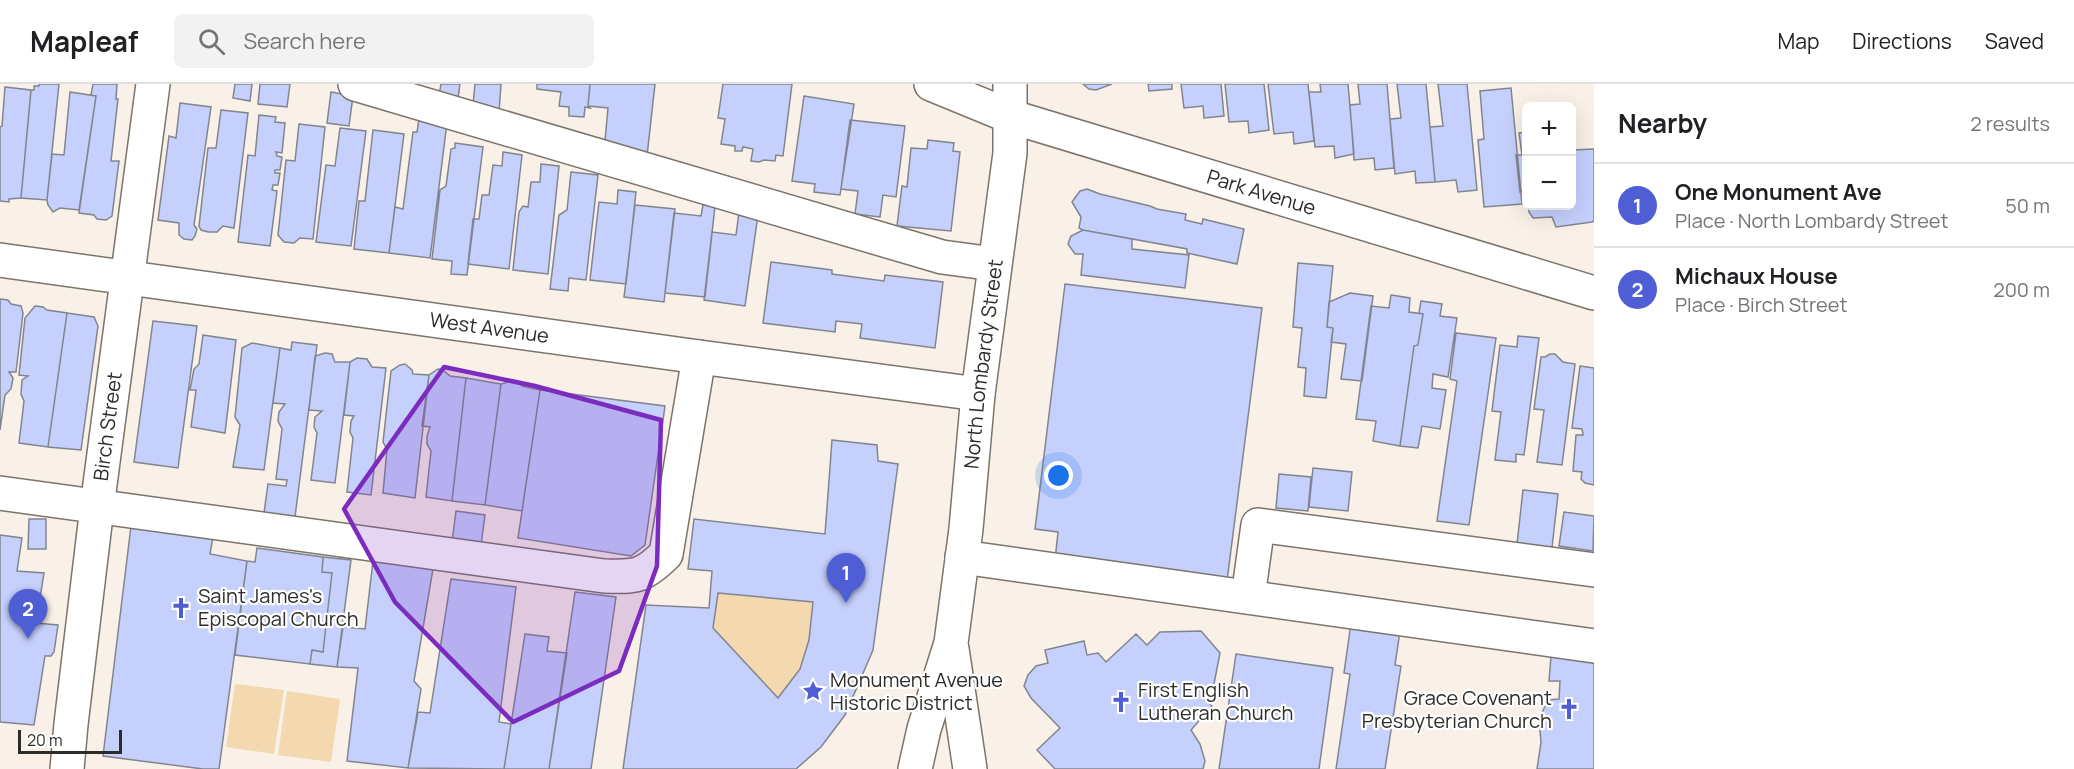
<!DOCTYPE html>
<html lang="en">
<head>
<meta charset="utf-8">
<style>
  :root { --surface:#fff; --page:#f2f2f2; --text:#202124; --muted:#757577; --line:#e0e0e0; --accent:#4f5ed4 }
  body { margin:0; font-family:Manrope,sans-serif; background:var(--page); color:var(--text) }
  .controls { position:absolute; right:18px; top:18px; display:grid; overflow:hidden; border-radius:9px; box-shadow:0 6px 24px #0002 }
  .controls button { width:54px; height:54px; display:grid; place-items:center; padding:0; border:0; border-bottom:2px solid var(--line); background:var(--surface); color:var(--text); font:30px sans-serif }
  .scale { position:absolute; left:18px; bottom:15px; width:104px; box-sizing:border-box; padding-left:6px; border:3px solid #2e2c28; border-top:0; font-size:16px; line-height:21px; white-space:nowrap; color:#2e2c28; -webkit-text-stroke:4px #fff; paint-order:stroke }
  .you { position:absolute; left:1059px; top:392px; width:21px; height:21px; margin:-15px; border:4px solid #fff; border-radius:50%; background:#1a73e8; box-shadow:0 0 0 9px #1a73e833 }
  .badge { display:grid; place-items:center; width:39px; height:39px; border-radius:50%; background:var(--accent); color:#fff; font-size:20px; font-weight:700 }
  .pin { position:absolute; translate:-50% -50px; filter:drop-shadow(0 2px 3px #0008) }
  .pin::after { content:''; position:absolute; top:32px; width:21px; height:18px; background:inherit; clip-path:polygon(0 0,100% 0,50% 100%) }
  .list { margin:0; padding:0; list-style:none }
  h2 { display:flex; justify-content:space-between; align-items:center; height:78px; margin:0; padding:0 24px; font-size:26px }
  h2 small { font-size:20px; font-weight:400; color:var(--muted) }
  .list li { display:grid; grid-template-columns:39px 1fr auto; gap:18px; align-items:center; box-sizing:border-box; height:84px; padding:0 24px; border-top:2px solid var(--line) }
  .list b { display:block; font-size:22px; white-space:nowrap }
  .list p { margin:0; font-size:20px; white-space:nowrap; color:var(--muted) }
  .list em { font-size:20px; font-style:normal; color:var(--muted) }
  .icon { flex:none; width:33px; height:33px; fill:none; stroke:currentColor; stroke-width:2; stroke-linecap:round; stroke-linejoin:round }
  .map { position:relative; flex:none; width:1594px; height:685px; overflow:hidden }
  header { display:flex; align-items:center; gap:36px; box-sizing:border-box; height:84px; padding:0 30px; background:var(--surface); border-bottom:2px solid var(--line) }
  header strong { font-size:28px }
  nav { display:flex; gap:33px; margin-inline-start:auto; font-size:21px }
  .search { width:420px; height:54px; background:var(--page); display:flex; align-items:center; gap:15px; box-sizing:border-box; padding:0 21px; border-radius:9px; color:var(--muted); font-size:22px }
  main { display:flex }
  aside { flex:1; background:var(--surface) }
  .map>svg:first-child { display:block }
  .green { fill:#f4d8b0 }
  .building { fill:#c5d0fd; stroke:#82858f; stroke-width:1.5; fill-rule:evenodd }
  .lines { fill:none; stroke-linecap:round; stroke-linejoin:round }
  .minor-casing { stroke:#7b746b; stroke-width:36 }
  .major-casing { stroke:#7b746b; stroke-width:36 }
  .minor { stroke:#fff; stroke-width:33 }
  .major { stroke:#fff; stroke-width:33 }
  .marked { fill:#7b2cbf; fill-opacity:0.2; stroke:#7b2cbf; stroke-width:4.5; stroke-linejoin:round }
  .labels { text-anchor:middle; stroke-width:4.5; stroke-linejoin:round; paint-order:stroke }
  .street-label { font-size:20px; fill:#2e2c28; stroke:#fff }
  .poi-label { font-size:20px; fill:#2e2c28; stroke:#fff; text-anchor:start }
</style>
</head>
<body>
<header>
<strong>Mapleaf</strong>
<div class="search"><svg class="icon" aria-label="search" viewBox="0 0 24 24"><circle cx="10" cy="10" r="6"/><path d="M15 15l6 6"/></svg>Search here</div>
<nav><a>Map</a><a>Directions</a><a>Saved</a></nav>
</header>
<main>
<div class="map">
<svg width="1594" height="685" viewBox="0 0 1594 685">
  <rect width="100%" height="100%" fill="#f9f1e7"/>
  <path class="green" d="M 718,509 L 813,518 L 809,556 L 800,585 L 778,614 L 713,544 Z
    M 235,600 L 284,606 L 274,670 L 226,663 Z
    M 287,607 L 340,615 L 331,678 L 278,671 Z"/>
  <path class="building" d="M 39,0 L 59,0 L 47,116 L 21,114 L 31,6 L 34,6 L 34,2 L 39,2 Z
    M 93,0 L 117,0 L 116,15 L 118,15 L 111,77 L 119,77 L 112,132 L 106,136 L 97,135 L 94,131 L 79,129 L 96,12 L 91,11 Z
    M 235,0 L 252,0 L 250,17 L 233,14 Z
    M 260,0 L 290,0 L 287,23 L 258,20 Z
    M 441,0 L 460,0 L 458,14 L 439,12 Z
    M 475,0 L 501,0 L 499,29 L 473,21 Z
    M 537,0 L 590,0 L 588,22 L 590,24 L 585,23 L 584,33 L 569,32 L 569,23 L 559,22 L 561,8 L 537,5 Z
    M 590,0 L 655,0 L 647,72 L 604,67 L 608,24 L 588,22 Z
    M 723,0 L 792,0 L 783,72 L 776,71 L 775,77 L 764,76 L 759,78 L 751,77 L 753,65 L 743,63 L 742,67 L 735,67 L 735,62 L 721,60 L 725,35 L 718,34 Z
    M 1083,0 L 1112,0 L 1096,6 L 1089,5 Z
    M 1148,0 L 1172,0 L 1172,5 L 1149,7 Z
    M 1181,0 L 1221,0 L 1224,32 L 1204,34 L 1203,22 L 1184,24 Z
    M 1225,0 L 1264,0 L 1269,46 L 1249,49 L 1248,37 L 1229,38 Z
    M 1268,0 L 1308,0 L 1314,57 L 1294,60 L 1293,48 L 1274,50 Z
    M 1320,0 L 1348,0 L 1354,70 L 1335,74 L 1334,62 L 1315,63 L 1309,8 L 1321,8 Z
    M 1358,0 L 1387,0 L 1394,84 L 1375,86 L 1374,74 L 1354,76 L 1350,21 L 1360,20 Z
    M 1397,0 L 1426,0 L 1435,98 L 1416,99 L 1415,87 L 1395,90 L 1390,35 L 1401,34 Z
    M 1438,0 L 1467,0 L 1477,106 L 1458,108 L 1456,96 L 1435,98 L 1430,43 L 1443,42 Z
    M 5,3 L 31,6 L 21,114 L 9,115 L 9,118 L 0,117 L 0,43 L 2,42 Z
    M 1511,4 L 1522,120 L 1484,123 L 1478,56 L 1484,55 L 1480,7 Z
    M 70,8 L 96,12 L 79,126 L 60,124 L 53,128 L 48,121 L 47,116 L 52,70 L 64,71 Z
    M 331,8 L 353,12 L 349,42 L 327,39 Z
    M 804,12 L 854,20 L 840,111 L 814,108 L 815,100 L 792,97 Z
    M 180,19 L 211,23 L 194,141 L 197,145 L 195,152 L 192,156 L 184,155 L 179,151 L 179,139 L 158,136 L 169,52 L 176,54 Z
    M 221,26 L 248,29 L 234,144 L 223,142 L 217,148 L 208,148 L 201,146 L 199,142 L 208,64 L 216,64 Z
    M 259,31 L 276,33 L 275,38 L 285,39 L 282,69 L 276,68 L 277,72 L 282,73 L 280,86 L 275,86 L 275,89 L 280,89 L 278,101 L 273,101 L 272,106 L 277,107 L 270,162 L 238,158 L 248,71 L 255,72 Z
    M 419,35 L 447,39 L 430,174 L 389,169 L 395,123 L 403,125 L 413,48 L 417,48 Z
    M 850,36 L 905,42 L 896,113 L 883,111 L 880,133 L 855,130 L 858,107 L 841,105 Z
    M 299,40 L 325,43 L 313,155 L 300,154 L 294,159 L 284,158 L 278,151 L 286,76 L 295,77 Z
    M 340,44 L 366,47 L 351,162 L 316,158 L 326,81 L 335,82 Z
    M 373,46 L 404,50 L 389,169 L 354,165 L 359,117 L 365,117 Z
    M 1526,48 L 1526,106 L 1520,108 L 1516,71 L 1522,71 L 1519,49 Z
    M 928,56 L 954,59 L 953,67 L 960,68 L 951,147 L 897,142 L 902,102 L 907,103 L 911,64 L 927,65 Z
    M 455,59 L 483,63 L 467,191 L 451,190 L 452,177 L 432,175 L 440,106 L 446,102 L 451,65 L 455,64 Z
    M 1594,65 L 1594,137 L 1592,138 L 1556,143 L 1552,133 L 1533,134 L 1529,128 L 1528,122 L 1572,122 L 1572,66 Z
    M 503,68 L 522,71 L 509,185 L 468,180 L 473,135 L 479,135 L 482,111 L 489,111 L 493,81 L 502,82 Z
    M 541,80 L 559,82 L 548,190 L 513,186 L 519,128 L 523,122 L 528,123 L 531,98 L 540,98 Z
    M 571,88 L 598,91 L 586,196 L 569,194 L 568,207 L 550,205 L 559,131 L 567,126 Z
    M 1087,105 L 1100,110 L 1150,122 L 1157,125 L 1186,130 L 1185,136 L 1202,140 L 1203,135 L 1244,145 L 1237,180 L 1187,169 L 1187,165 L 1083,146 L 1079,144 L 1081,133 L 1072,118 L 1080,107 Z
    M 618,106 L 636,108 L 626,200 L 590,196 L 599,118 L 617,120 Z
    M 635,121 L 675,125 L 664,218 L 624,213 Z
    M 703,121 L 715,122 L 705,213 L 665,209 L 674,129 L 701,132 Z
    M 739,128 L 758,131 L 745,222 L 704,216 L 712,148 L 736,151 Z
    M 1083,146 L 1132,155 L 1132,165 L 1189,171 L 1185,204 L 1081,191 L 1083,170 L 1075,170 L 1068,160 L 1071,152 Z
    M 771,178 L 832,186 L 832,190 L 884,197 L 885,191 L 943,198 L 935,264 L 860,254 L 862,240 L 836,237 L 835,248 L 763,239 Z
    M 1298,179 L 1333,182 L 1327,243 L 1333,244 L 1326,314 L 1304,312 L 1306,284 L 1298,283 L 1302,244 L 1293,243 Z
    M 1065,200 L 1262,224 L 1227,497 L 1055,476 L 1058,448 L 1035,445 Z
    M 1350,209 L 1373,212 L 1362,297 L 1341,295 L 1346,260 L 1331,258 L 1333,244 L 1327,243 L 1329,218 Z
    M 1391,211 L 1410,214 L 1409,228 L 1423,230 L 1418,261 L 1414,262 L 1400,362 L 1373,357 L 1376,337 L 1356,335 L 1371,222 L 1389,224 Z
    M 0,215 L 8,216 L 11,220 L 21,222 L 23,229 L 16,288 L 9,288 L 13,294 L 11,305 L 5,311 L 0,346 Z
    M 1421,217 L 1442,220 L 1440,232 L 1457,234 L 1448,293 L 1433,290 L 1432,304 L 1446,306 L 1440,345 L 1422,342 L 1418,364 L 1400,362 L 1414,262 L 1418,261 L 1423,230 L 1419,229 Z
    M 35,222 L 43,223 L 47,226 L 67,229 L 48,363 L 19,359 L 24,317 L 21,310 L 22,296 L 28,292 L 19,291 L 25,234 Z
    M 67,229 L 94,233 L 98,242 L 81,366 L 48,363 Z
    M 153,237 L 197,242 L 178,384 L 134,378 Z
    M 1456,249 L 1496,254 L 1469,441 L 1437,437 L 1457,297 L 1450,295 Z
    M 203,251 L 236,256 L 225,349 L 191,343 L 196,306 L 190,306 L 194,285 L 199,280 Z
    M 1518,252 L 1539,254 L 1524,371 L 1516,370 L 1516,378 L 1495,376 L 1501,328 L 1492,327 L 1500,261 L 1517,263 Z
    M 292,258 L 317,261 L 295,433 L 264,429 L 268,400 L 286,402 L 287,396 L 276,395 L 282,345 L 278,337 L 279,328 L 285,320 L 273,319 L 280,264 L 291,266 Z
    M 252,259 L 280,264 L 264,386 L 233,383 L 240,341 L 235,333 L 242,264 Z
    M 325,269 L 332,270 L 335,278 L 350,278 L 335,399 L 311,396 L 317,349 L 314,343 L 315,333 L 322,327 L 309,326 L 315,272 Z
    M 1550,270 L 1555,270 L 1563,278 L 1575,280 L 1562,381 L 1537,378 L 1544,326 L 1534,325 L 1541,273 L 1545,273 Z
    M 357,274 L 367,275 L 372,283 L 386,284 L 371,411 L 347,408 L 353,354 L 350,348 L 351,337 L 354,332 L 344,331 L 350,278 Z
    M 405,280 L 412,286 L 413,290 L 429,291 L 415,414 L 383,409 L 387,365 L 383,358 L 391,287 L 400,281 Z
    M 1580,282 L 1594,284 L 1594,401 L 1585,399 L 1581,395 L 1582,388 L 1573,387 L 1576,351 L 1583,351 L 1582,345 L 1572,344 Z
    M 438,285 L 443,286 L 450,292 L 466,294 L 452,417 L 426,413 L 431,367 L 427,360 L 427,352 L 430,343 L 422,342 L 429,291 Z
    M 466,294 L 501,300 L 485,421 L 452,417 Z
    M 512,297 L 518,298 L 522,302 L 540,306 L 522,427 L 485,421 L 501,300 Z
    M 540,306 L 665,322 L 645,461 L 631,472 L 518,454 Z
    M 832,356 L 877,361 L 878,377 L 898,380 L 873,566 L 845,631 L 821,663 L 796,685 L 623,685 L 646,521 L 709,524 L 712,487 L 688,485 L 694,435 L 825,450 ZM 718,509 L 813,518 L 809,556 L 800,585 L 778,614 L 713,544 Z
    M 1313,384 L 1352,388 L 1348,427 L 1309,423 Z
    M 1279,390 L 1311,393 L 1308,427 L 1276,424 Z
    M 1523,406 L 1558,410 L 1552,464 L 1517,460 Z
    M 456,427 L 485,431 L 481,461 L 452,458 Z
    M 1564,428 L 1594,432 L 1593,467 L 1559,462 Z
    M 29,435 L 46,435 L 46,465 L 28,465 Z
    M 131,442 L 213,453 L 210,470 L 247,477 L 219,685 L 203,685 L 103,672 Z
    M 0,451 L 22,454 L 17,487 L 44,489 L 36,539 L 58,541 L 54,568 L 51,572 L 45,572 L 34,641 L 0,638 Z
    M 257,464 L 323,473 L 322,488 L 332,489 L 323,568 L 312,566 L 310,580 L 235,571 L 247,477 L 255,478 Z
    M 323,473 L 351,476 L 337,583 L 310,580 L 312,566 L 323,568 L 332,489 L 322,488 Z
    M 373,477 L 433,485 L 414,597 L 421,605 L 408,684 L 347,677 L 358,584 L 337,583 L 343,543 L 365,545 Z
    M 451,495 L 516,503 L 499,638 L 511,640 L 504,685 L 408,684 L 418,628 L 430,629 Z
    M 575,508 L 616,513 L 591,685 L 549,685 Z
    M 1351,539 L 1400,547 L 1395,581 L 1401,582 L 1385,685 L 1336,685 L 1350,590 L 1344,589 Z
    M 1201,547 L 1220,569 L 1214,600 L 1202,613 L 1212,622 L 1191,646 L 1200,660 L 1205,677 L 1203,685 L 1055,685 L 1037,666 L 1060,644 L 1031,614 L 1024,602 L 1028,591 L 1036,582 L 1048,579 L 1045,566 L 1084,557 L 1087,571 L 1098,569 L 1106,578 L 1136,550 L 1147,561 L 1160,548 Z
    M 525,550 L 549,553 L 547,567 L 567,569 L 549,685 L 504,685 Z
    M 1236,570 L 1333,584 L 1319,685 L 1219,685 Z
    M 1551,572 L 1594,578 L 1594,685 L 1537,685 L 1541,658 L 1539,635 L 1548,616 L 1559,615 L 1560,597 L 1549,597 Z"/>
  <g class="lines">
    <defs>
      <g id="minor">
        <path d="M 355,0 L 942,173 L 994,180"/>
        <path id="s1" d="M 931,0 L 1009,32 L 1594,209"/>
        <path id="s2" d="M 0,176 L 699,273 L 978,310"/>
        <path d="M 0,409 L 604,492 C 636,493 643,493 666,470 L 699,273"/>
        <path d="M 962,473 L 1594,562"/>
        <path d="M 1248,513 L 1258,441 L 1594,486"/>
        <path id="s3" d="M 67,685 L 71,640 L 97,423 L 153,0"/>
      </g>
      <g id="major">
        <path d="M 952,565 L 970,685"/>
        <path id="s4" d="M 915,685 L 924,645 L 951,559 L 966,445 L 978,310 L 1010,69 L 1010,0"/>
      </g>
    </defs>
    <use href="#minor" class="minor-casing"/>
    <use href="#major" class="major-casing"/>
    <use href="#minor" class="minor"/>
    <use href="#major" class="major"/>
  </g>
  <path class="marked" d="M 444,283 L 535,302 L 661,336 L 657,482 L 619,587 L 513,638 L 395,518 L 344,425 Z"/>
  <defs>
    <symbol id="church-bare" viewBox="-9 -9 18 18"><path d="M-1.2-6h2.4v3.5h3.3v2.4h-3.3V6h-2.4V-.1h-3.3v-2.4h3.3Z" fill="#4f5ed4" stroke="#fff" stroke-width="2.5" paint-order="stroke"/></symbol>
    <symbol id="sight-bare" viewBox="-9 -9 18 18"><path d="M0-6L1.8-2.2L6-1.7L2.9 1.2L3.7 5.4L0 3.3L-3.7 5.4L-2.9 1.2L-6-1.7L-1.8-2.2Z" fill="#4f5ed4" stroke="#fff" stroke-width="2.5" paint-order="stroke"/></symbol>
  </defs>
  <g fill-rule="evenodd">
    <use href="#church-bare" x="166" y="509" width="30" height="30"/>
    <use href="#sight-bare" x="798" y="592" width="30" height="30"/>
    <use href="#church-bare" x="1106" y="603" width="30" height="30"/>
    <use href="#church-bare" x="1554" y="610" width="30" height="30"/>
  </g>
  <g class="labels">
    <g class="street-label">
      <text dy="7" stroke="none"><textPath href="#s1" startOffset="348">Park Avenue</textPath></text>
      <text dy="7" stroke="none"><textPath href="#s2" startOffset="494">West Avenue</textPath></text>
      <text dy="7" stroke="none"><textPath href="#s4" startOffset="412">North Lombardy Street</textPath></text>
      <text dy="7" stroke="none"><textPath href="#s3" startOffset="345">Birch Street</textPath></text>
    </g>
    <g class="poi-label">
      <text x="198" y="519">Saint James's<tspan x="198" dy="23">Episcopal Church</tspan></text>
      <text x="830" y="603">Monument Avenue<tspan x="830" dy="23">Historic District</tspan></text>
      <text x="1138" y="613">First English<tspan x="1138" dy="23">Lutheran Church</tspan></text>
      <text x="1552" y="621" text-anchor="end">Grace Covenant<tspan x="1552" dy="23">Presbyterian Church</tspan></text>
    </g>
  </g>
</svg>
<div class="controls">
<button>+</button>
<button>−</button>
</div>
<div class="scale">20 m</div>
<div class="you"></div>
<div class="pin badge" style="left:846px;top:519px">1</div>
<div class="pin badge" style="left:28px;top:555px">2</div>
</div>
<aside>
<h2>Nearby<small>2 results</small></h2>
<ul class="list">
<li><span class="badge">1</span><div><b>One Monument Ave</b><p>Place · North Lombardy Street</p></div><em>50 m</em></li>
<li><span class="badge">2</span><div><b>Michaux House</b><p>Place · Birch Street</p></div><em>200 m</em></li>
</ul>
</aside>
</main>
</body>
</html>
